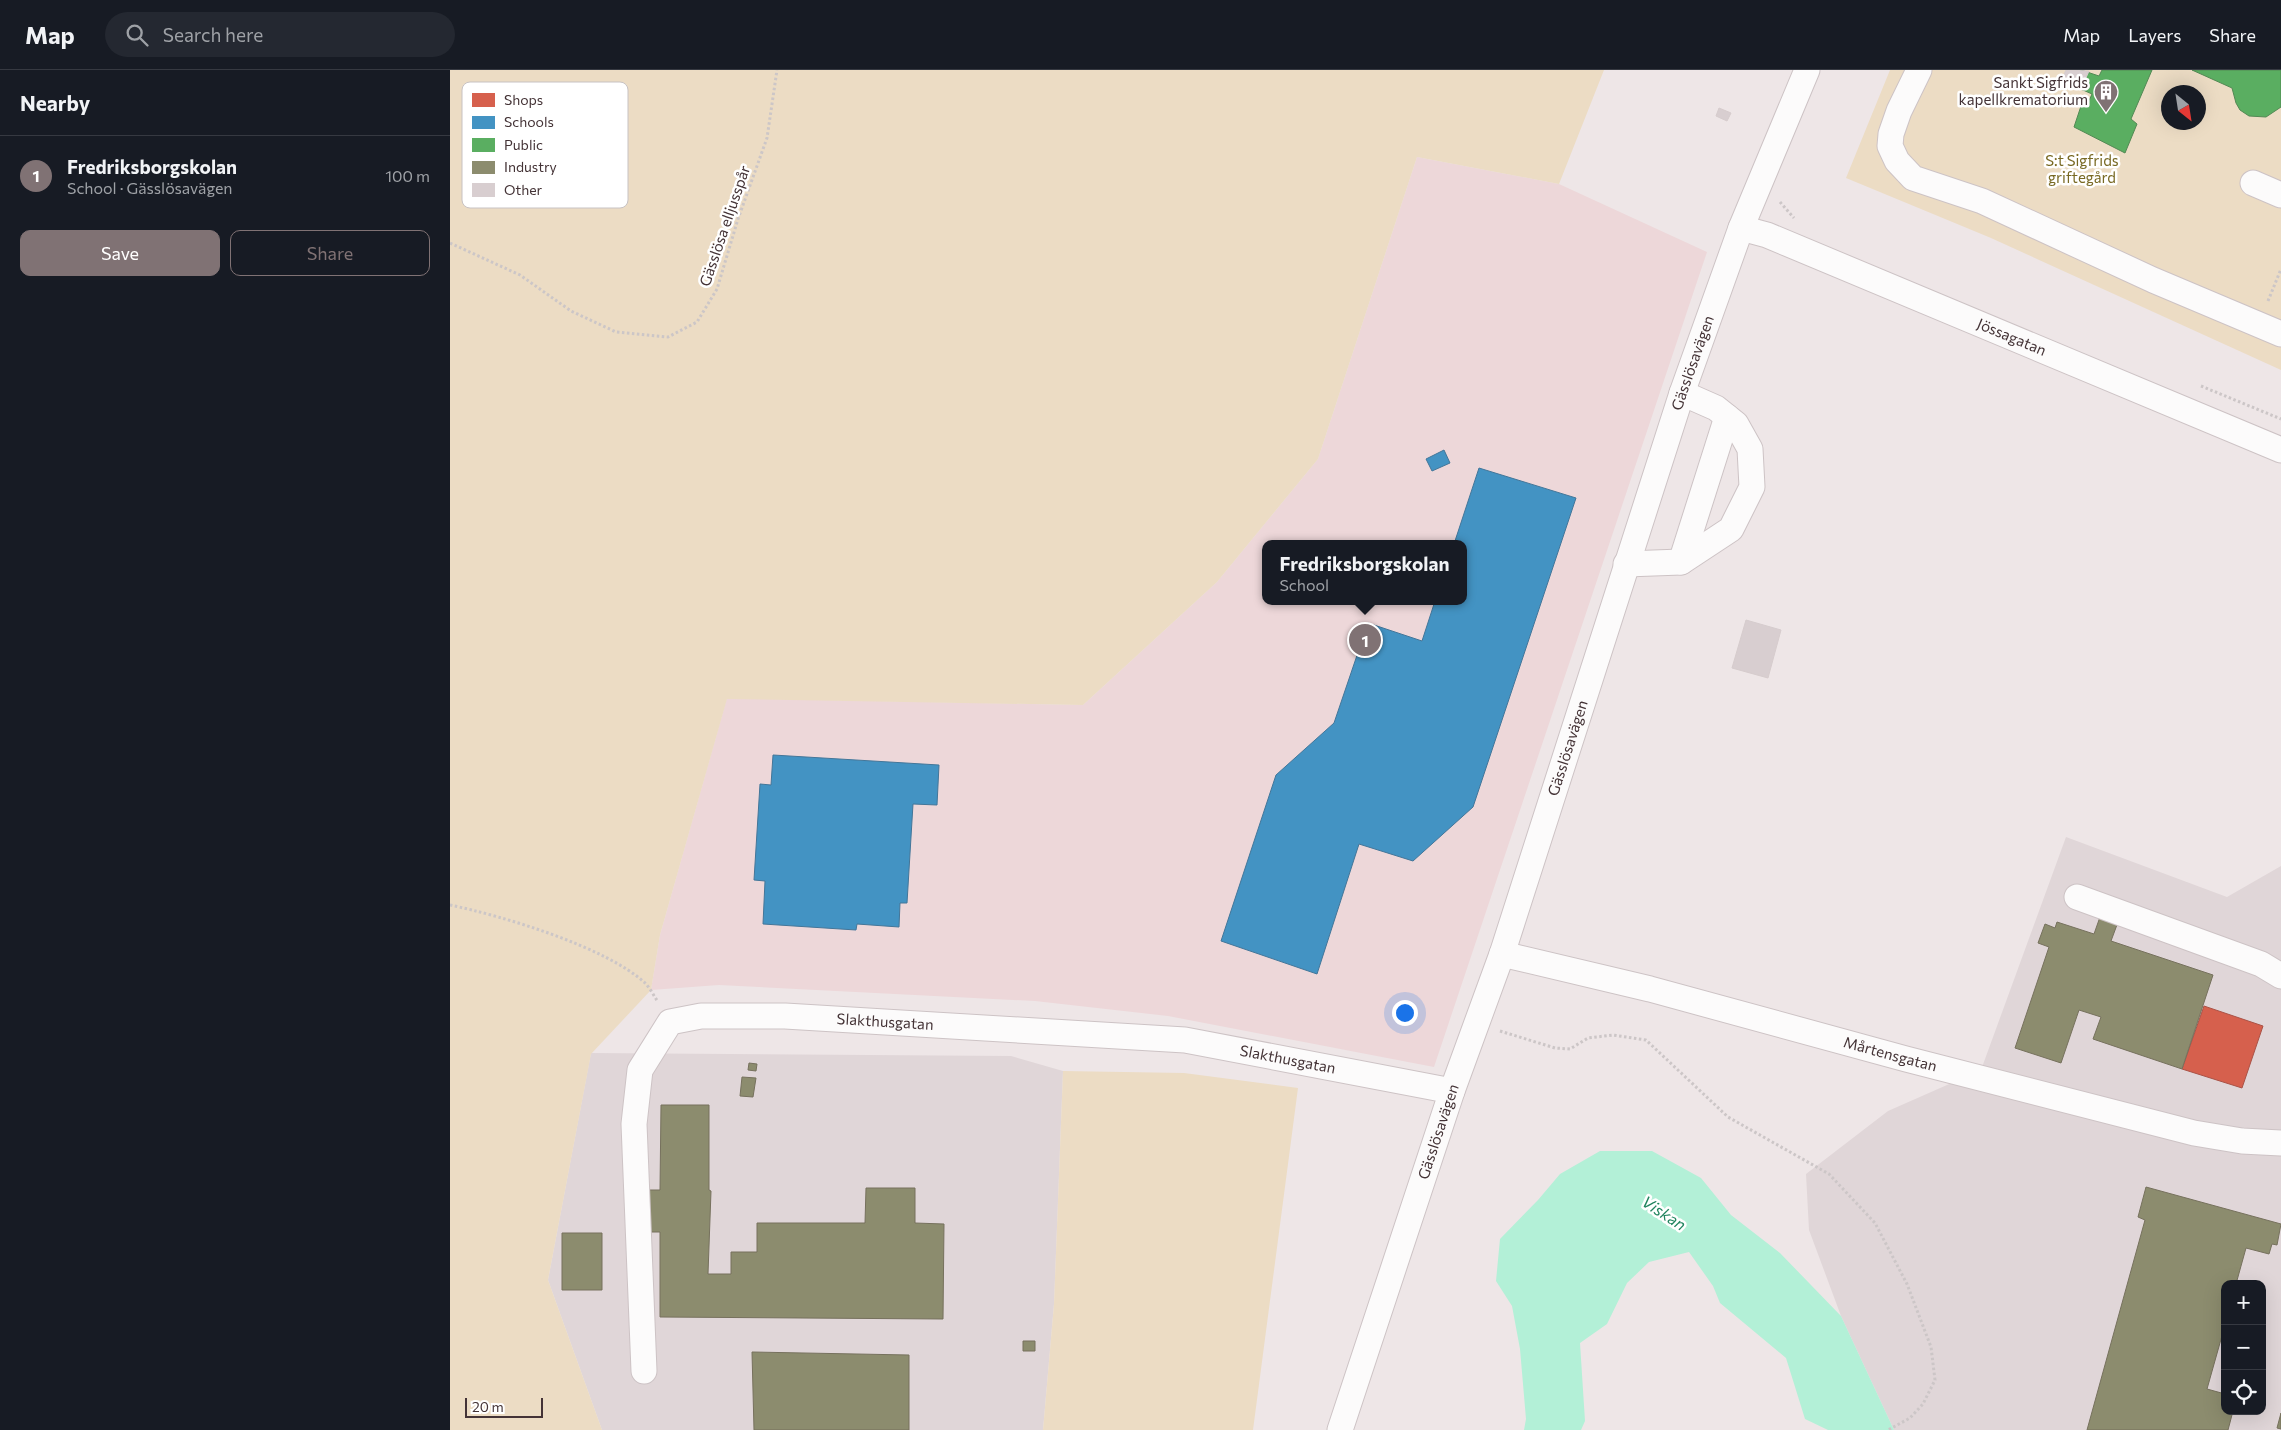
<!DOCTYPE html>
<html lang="en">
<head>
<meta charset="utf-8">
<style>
  :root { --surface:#171b24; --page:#242831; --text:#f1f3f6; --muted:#9ea1a6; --line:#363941; --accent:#807274 }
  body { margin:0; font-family:Commissioner,sans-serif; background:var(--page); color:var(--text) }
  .controls { position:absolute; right:15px; bottom:15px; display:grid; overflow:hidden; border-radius:10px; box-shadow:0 5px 20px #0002 }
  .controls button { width:45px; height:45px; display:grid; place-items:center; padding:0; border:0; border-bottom:1px solid var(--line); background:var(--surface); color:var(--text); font:25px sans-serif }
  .compass { position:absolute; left:1711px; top:15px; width:45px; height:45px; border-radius:50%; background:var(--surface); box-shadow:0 5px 20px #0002; rotate:150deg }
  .scale { position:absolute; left:15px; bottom:12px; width:78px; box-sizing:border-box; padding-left:5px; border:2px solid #443336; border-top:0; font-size:14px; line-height:18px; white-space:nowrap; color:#443336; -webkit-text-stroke:4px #fff; paint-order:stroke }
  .you { position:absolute; left:954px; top:942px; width:18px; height:18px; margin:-12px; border:4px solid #fff; border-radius:50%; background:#1a73e8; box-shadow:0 0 0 8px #1a73e833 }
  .badge { display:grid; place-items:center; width:32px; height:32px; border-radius:50%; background:var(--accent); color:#fff; font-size:16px; font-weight:700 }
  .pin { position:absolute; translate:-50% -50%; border:2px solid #fff; box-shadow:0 1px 5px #0006 }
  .popup { position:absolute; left:812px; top:470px; width:205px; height:65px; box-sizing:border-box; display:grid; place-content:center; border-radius:10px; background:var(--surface); filter:drop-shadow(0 1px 4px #0005); font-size:16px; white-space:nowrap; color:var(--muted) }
  .popup b { font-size:19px; color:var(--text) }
  .popup::after { content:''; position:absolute; left:50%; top:100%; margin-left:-10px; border:10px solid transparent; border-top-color:var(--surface) }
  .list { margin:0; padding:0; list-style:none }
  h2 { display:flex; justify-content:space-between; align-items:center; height:65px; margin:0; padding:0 20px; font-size:21px }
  h2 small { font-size:16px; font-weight:400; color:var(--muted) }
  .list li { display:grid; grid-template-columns:32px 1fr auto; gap:15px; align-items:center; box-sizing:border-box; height:80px; padding:0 20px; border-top:1px solid var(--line) }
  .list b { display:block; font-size:19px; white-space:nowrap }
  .list p { margin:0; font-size:16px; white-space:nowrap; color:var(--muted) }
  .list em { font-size:16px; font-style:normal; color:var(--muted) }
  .actions { display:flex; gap:10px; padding:15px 20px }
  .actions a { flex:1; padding:11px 0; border:1px solid var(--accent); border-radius:10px; text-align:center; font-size:18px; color:var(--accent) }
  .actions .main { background:var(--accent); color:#fff }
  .icon { flex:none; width:28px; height:28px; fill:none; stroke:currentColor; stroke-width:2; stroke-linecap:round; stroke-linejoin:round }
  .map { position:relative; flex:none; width:1831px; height:1360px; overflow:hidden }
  header { display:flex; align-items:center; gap:30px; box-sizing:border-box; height:70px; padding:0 25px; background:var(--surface); border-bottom:1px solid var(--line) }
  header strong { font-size:24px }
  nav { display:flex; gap:28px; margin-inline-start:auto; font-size:18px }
  .search { width:350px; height:45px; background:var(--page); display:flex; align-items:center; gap:12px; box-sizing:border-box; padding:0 18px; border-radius:28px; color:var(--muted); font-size:19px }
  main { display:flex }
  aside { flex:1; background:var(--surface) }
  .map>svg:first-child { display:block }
  .industrial { fill:#e0d6d8; fill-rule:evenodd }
  .education { fill:#edd7d9; fill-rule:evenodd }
  .green { fill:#ecdcc4; fill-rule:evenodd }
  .water { fill:#b3f0d7 }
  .shops { fill:#d6604d; stroke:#aa5246 }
  .schools { fill:#4393c3; stroke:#437699 }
  .public { fill:#5aae61; stroke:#538954 }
  .industry { fill:#8c8c6e; stroke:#76715d }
  .building { fill:#d8ced0; stroke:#d6cccd }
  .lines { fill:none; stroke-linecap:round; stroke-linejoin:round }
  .minor-casing { stroke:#cdc3c5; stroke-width:27 }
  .path { stroke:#ccc6c7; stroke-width:3; stroke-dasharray:2.5 2.5; stroke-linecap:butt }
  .minor { stroke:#fcfbfb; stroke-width:25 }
  .labels { text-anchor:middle; stroke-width:5; stroke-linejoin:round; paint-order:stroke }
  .poi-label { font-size:15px; fill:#443336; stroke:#fff; text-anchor:end }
  .park-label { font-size:15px; fill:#786923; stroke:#fff }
  .street-label { font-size:15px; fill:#443336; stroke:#fff }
  .water-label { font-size:16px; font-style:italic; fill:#20845e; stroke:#fff }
  .key { fill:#fff; stroke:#c7c2c3; stroke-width:1 }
  .key-label { font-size:14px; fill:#443336 }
</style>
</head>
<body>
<header>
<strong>Map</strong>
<div class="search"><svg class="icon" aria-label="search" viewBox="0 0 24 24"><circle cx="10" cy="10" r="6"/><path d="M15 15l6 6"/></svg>Search here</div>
<nav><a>Map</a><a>Layers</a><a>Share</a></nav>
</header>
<main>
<aside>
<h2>Nearby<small></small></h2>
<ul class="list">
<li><span class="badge">1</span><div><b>Fredriksborgskolan</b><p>School · Gässlösavägen</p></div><em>100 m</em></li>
</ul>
<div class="actions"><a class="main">Save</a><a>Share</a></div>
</aside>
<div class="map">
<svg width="1831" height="1360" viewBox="0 0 1831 1360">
  <rect width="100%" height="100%" fill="#eee6e7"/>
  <path class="industrial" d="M 1616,767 L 1777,827 L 1831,796 L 1831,1360 L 1444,1360 L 1391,1246 L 1359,1160 L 1356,1104 L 1438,1041 L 1531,1000 ZM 1775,1214 L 1812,1214 L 1812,1341 L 1775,1341 Z
    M 141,983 L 561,986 L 613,1001 L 604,1234 L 593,1360 L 152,1360 L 98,1210 Z"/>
  <path class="education" d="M 967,87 L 1109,114 L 1257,182 L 984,997 L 718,946 L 585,931 L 269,915 L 201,920 L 210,865 L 277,628 L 633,635 L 767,512 L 868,389 ZM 816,474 L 1014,474 L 1014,531 L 816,531 Z"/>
  <path class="green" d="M 0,0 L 1154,0 L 1109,114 L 967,87 L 868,389 L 767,512 L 633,635 L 277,629 L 210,865 L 201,920 L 141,984 L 98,1210 L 152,1360 L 0,1360 Z
    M 1440,0 L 1831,0 L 1831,300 L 1541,168 L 1396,108 ZM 1718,22 L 1748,22 L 1748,52 L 1718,52 Z
    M 613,1001 L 734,1003 L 848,1018 L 803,1360 L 593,1360 L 604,1234 Z"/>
  <path class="water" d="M 1150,1081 L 1202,1081 L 1251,1108 L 1281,1145 L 1330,1183 L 1391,1246 L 1444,1360 L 1378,1360 L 1355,1349 L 1336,1288 L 1270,1233 L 1263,1216 L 1239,1182 L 1199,1192 L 1177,1213 L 1157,1254 L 1130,1273 L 1135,1351 L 1131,1360 L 1074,1360 L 1076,1349 L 1070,1279 L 1062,1236 L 1046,1211 L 1050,1169 L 1088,1130 L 1110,1104 Z"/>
  <path class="shops" d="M 1754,936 L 1813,956 L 1792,1018 L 1732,999 Z"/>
  <path class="schools" d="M 994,380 L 1000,393 L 982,401 L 976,389 Z
    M 1029,398 L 1126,428 L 1023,737 L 963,791 L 909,774 L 867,904 L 771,871 L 826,705 L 884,653 L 918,553 L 972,571 L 985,531 L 1014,531 L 1014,474 L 1004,474 Z
    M 323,685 L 489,695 L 487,735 L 463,734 L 457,833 L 450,833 L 449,857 L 407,854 L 406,860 L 313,854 L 315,811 L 304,810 L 310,714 L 321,715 Z"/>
  <path class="public" d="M 1631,0 L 1649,6 L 1652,0 L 1702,0 L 1681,49 L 1687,54 L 1675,83 L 1624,57 L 1631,36 L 1638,33 L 1642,24 L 1624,16 Z
    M 1742,0 L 1831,0 L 1831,37 L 1816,47 L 1799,46 L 1790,40 L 1786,33 L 1782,18 Z"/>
  <path class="industry" d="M 1650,847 L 1668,852 L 1661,871 L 1763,905 L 1732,999 L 1643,969 L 1651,947 L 1629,940 L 1611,993 L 1565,978 L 1599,877 L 1588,873 L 1595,854 L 1605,858 L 1607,852 L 1644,864 Z
    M 299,993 L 307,994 L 306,1001 L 298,1000 Z
    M 292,1007 L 306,1008 L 303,1027 L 290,1026 Z
    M 211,1035 L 259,1035 L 259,1120 L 261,1121 L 258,1204 L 281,1204 L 281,1182 L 307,1182 L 307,1153 L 415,1153 L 416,1118 L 465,1118 L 465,1153 L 494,1154 L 493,1249 L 210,1247 L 210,1162 L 199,1162 L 199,1120 L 210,1120 Z
    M 1696,1117 L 1831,1154 L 1827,1175 L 1822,1174 L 1819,1184 L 1796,1178 L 1786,1214 L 1775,1214 L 1775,1255 L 1757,1319 L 1775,1324 L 1775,1341 L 1783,1341 L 1778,1360 L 1637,1360 L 1695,1150 L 1688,1147 Z
    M 112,1163 L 152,1163 L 152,1220 L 112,1220 Z
    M 573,1271 L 585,1271 L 585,1281 L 573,1281 Z
    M 302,1282 L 459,1285 L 459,1360 L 304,1360 Z
    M 1831,1343 L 1831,1359 L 1827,1358 Z"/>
  <path class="building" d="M 1616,0 L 1639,1 L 1631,19 L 1611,11 Z
    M 1269,38 L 1281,43 L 1277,51 L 1266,46 Z
    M 1296,550 L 1331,560 L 1318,608 L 1282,598 Z"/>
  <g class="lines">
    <defs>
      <g id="minor">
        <path d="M 1469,0 L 1449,41 L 1441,64 L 1440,76 L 1447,91 L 1463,108 L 1532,131 L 1703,210 L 1831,264"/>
        <path d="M 1803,113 L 1831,125"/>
        <path id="s1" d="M 1291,158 L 1317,165 L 1831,380"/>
        <path d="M 1231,492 L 1277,347"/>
        <path d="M 1176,494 L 1231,492 L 1281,459 L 1302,417 L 1300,379 L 1286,354 L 1266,338 L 1232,323"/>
        <path d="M 1627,827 L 1811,894 L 1831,906"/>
        <path id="s2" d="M 1052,884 L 1200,919 L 1456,989 L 1744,1063 L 1792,1071 L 1831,1073"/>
        <path id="s3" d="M 194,1301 L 184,1054 L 190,1000 L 220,952 L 251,946 L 335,946 L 735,970 L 1002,1021"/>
        <path id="s4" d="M 890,1360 L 1002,1021 L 1052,884 L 1232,323 L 1291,158 L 1357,0"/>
      </g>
    </defs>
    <use href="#minor" class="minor-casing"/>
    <path class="path" d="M 1330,132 L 1344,148
      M 0,173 L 70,205 L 121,241 L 166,262 L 218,267 L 247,252 L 267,219 L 288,149 L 317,68 L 327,0
      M 1818,231 L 1831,199
      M 1751,316 L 1831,349
      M 0,835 C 53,846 156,877 195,913 C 200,918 204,926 208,932
      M 1050,961 L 1105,978 L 1120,979 L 1138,968 L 1163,965 L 1196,970 L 1278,1047 L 1379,1104 L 1425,1153 L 1457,1214 L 1481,1277 L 1485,1310 L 1473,1334 L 1460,1348 L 1438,1360"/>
    <use href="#minor" class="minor"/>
  </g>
  <defs>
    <symbol id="building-pin" viewBox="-11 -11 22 30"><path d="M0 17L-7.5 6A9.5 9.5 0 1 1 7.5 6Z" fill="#807274" stroke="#fff"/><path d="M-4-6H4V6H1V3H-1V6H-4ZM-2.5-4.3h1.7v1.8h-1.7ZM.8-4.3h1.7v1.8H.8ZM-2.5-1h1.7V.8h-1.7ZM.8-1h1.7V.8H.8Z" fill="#fff"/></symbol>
  </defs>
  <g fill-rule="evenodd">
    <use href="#building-pin" x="1642" y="8" width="28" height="38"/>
  </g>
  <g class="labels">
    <g class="poi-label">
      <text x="1638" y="18">Sankt Sigfrids<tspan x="1638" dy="17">kapellkrematorium</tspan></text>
    </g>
    <g class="park-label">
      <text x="1632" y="96">S:t Sigfrids<tspan x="1632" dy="17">griftegård</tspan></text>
    </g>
    <g class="street-label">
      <text transform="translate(275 156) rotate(-71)" y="5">Gässlösa elljusspår</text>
      <text dy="5" stroke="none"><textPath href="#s1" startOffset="292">Jössagatan</textPath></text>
      <text dy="5" stroke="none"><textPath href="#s4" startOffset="1124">Gässlösavägen</textPath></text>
      <text dy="5" stroke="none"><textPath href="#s4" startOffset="719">Gässlösavägen</textPath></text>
      <text dy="5" stroke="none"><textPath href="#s3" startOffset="574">Slakthusgatan</textPath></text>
      <text dy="5" stroke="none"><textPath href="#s2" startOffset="401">Mårtensgatan</textPath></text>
      <text dy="5" stroke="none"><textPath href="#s3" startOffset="979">Slakthusgatan</textPath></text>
      <text dy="5" stroke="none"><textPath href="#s4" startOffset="314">Gässlösavägen</textPath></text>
    </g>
    <g class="water-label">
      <text transform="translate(1214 1143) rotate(33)" y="6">Viskan</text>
    </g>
  </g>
  <rect x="12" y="12" width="166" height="126" rx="8" class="key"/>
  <rect x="22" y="23" width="23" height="14" fill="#d6604d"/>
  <rect x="22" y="46" width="23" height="13" fill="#4393c3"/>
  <rect x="22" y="68" width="23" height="14" fill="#5aae61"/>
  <rect x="22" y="91" width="23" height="13" fill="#8c8c6e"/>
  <rect x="22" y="113" width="23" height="14" fill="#d8ced0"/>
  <g class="key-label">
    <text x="54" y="35">Shops</text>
    <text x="54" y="57">Schools</text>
    <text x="54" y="80">Public</text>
    <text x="54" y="102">Industry</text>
    <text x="54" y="125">Other</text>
  </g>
</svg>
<div class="controls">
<button>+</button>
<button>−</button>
<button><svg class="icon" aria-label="locate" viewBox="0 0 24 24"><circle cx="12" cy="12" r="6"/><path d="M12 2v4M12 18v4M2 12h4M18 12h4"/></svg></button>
</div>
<svg class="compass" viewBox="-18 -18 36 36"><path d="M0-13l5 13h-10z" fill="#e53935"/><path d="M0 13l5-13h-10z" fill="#9ea1a6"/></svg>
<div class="scale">20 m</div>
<div class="you"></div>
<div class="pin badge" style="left:915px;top:570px">1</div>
<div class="popup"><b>Fredriksborgskolan</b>School</div>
</div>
</main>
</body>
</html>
